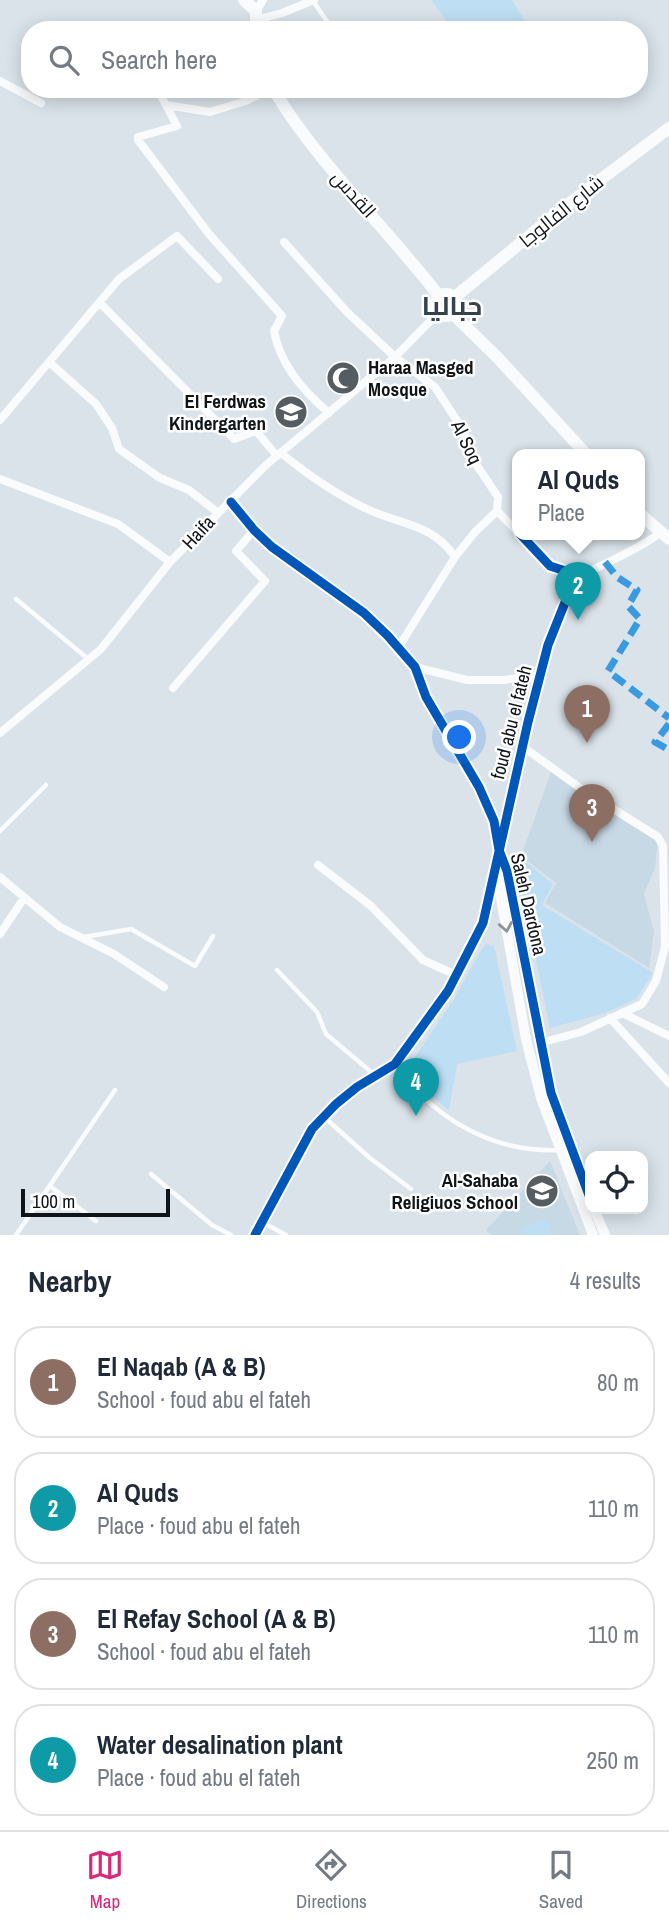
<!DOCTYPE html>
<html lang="en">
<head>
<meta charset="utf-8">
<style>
  :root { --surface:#fff; --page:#f6f6f7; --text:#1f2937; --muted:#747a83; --line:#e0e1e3; --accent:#db2777 }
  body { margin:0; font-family:"Archivo Narrow",Cairo,sans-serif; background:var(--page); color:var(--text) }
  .controls { position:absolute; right:21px; bottom:21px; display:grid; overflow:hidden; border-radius:14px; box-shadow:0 4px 18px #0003 }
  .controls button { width:63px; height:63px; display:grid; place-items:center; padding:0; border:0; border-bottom:2px solid var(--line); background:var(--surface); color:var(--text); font:35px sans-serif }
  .scale { position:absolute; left:21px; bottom:18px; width:149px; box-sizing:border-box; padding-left:7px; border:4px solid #0e1418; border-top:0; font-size:19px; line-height:24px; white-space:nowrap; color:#0e1418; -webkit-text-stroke:5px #fff; paint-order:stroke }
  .you { position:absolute; left:460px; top:738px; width:24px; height:24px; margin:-18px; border:5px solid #fff; border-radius:50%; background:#1a73e8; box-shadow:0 0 0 10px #1a73e833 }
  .badge { display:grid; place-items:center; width:46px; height:46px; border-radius:50%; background:var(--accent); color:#fff; font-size:23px; font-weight:700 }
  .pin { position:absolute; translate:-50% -58px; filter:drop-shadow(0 2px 4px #0008) }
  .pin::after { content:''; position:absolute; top:37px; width:24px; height:21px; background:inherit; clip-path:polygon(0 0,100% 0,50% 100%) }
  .popup { position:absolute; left:512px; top:449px; width:133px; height:91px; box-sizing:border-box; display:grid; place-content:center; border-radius:14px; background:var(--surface); filter:drop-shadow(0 2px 5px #0005); font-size:23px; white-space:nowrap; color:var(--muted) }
  .popup b { font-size:26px; color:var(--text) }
  .popup::after { content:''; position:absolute; left:50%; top:100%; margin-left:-14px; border:14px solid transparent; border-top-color:var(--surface) }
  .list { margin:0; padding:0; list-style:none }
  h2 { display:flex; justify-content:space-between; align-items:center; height:91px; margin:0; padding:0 28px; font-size:30px }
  h2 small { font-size:23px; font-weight:400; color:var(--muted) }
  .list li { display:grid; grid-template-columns:46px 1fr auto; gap:21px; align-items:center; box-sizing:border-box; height:112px; margin:0 14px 14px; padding:0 14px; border:2px solid var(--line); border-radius:28px }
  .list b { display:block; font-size:26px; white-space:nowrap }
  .list p { margin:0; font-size:23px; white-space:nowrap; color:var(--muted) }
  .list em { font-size:23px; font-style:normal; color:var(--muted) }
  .icon { flex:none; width:38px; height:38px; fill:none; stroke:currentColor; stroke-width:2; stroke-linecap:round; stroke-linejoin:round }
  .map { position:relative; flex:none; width:669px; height:1235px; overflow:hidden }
  .search { position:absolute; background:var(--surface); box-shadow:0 4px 18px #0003; left:21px; right:21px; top:21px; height:77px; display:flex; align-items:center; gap:18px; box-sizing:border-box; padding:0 24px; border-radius:28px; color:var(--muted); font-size:26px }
  .sheet { height:595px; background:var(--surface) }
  nav { display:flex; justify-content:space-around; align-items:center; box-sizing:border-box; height:98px; border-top:2px solid var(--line); background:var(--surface); font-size:19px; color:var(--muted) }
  nav a { display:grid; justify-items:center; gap:4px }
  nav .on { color:var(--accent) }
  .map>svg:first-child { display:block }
  .built { fill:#c8d9e6 }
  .green { fill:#bedef4 }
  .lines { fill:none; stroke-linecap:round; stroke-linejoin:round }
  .service { stroke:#f9fbfc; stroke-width:4.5 }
  .minor { stroke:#f9fbfc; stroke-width:8 }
  .tertiary { stroke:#f9fbfc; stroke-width:10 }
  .secondary { stroke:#f9fbfc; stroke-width:12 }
  .quiet { stroke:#3a9adf; stroke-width:7; stroke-dasharray:14 7; stroke-linecap:butt }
  .cycleway-casing { stroke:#fff; stroke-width:13 }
  .cycleway { stroke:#0057b8; stroke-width:9 }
  .oneway { stroke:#8f9395 }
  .labels { text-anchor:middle; stroke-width:5; stroke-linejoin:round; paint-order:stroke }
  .street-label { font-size:19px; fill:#0e1418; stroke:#fff }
  .poi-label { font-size:19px; font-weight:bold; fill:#0e1418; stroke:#fff; text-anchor:end }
  .district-label { font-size:26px; font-weight:bold; fill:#33424c; stroke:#fff }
</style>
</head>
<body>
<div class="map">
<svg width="669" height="1235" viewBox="0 0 669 1235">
  <rect width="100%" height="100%" fill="#dae3ea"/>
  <path class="built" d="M 551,772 L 658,839 L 655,868 L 644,894 L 654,931 L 649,968 L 545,903 L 556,883 L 521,856 Z
    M 550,1161 L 580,1235 L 491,1235 L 486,1230 Z"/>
  <path class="green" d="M 431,0 L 512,0 L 530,30 L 481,30 L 478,25 L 448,23 Z
    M 522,859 L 553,884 L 542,905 L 653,973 L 636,999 L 605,1013 L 550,1028 L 517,867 Z
    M 486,944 L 494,946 L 517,1051 L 457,1064 L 449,1110 L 411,1080 L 405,1072 L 454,999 L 481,950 Z
    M 546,1219 L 552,1235 L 522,1235 L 520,1229 Z"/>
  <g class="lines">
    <path class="service" d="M 313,1 L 333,30
      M 16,599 L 87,658
      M 0,831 L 46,785
      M 84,937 L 131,929 L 195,966 L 213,936
      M 277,970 L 317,1012 L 326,1034 L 376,1076
      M 396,1064 C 433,1119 493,1153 560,1150
      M 324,1117 L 370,1158 L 411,1189
      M 151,1174 L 212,1225 L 231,1235
      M 50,1186 L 96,1221
      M 262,1222 L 286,1235
      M 16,1235 L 115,1090"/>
    <path class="minor" d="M 256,11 L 263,0
      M 256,20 L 282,13 L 314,0
      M 0,81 L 41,103
      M 163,89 L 159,93 L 166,105 L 210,112 L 246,101 L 269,89
      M 166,105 L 177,126 L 138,137 L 138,140 L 209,234 L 282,316 L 274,331 C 280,364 304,392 329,413
      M 284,242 L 347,312 L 395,357 L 435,387 L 463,430 L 474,461 L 498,497 L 497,511 L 517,531
      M 100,303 L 234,439 L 256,431 L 277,456
      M 0,420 L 49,362
      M 281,453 C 308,475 335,494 367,509 C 400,525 432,523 455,557 L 475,532 L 497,511
      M 0,479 L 118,524 L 170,562
      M 231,502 L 254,530 L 272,547 L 364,613 L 388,636 L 415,667 L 426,697 L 479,787 L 494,821 L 498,844
      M 217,512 L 189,490 L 160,478 L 119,449 L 112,428 L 96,404 L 49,362 L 119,279 L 177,236 L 218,279
      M 581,576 C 608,561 636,551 660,533
      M 398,648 L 455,557
      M 415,667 L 467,680 L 503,680 L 540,675
      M 173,688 L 265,581 L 236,551 L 254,530
      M 0,733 L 101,649 L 170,562 L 266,465 L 395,357 L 438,313
      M 522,746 L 580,788 L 658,837 L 663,846 L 665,947 L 656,981 L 642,1004 L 581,1032 L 540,1043
      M 318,865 L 371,906 L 423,960 L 456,975
      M 0,877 L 60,927 L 114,954 L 164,987
      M 0,934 L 24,898
      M 622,1013 L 669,1036
      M 610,1018 L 669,1083
      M 255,1235 L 312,1129 L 336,1104 L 357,1087 L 395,1064 L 448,991 L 483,923 L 528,722 L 548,645 L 566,600 L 581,576 L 550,566 L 520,534"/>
    <path class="tertiary" d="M 502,861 L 497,876 L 526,1039 L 541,1098 L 593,1235
      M 502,861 L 507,871 L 551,1093 L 590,1198
      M 594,1209 L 605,1235"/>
    <path class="secondary" d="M 244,0 L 256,11 L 256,30
      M 273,89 C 319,165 385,226 439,296
      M435 305a11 11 0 1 1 22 0a11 11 0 1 1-22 0Z
      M 455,297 L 563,208 L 669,128
      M 453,314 L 498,358 L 586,454
      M 639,513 L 669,539"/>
    <path class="quiet" d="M 605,562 L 617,577 L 637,590 L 628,606 L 640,619 L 608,671 L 669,718
      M 669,724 L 655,742 L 669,750"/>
    <defs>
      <path id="cycleway" d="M 231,502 L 254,530 L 272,547 L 364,613 L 388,636 L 415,667 L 426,697 L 479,787 L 494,821 L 499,850 L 507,871 L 551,1093 L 590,1198
        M 255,1235 L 312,1129 L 336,1104 L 357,1087 L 395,1064 L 448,991 L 483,923 L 528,722 L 548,645 L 566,600 L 581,576 L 550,566 L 520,534"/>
    </defs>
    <use href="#cycleway" class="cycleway-casing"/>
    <use href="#cycleway" class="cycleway"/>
  </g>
  <defs><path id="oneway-chevron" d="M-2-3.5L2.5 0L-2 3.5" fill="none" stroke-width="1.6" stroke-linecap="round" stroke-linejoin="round" transform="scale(1.75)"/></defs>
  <use class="oneway" href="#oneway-chevron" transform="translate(506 927) rotate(80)"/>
  <defs>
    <symbol id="mosque-disc" viewBox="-11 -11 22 22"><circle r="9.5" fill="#555c62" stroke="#fff"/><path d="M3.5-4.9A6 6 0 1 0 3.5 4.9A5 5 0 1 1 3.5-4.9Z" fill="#fff"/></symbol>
    <symbol id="school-disc" viewBox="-11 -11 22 22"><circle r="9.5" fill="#555c62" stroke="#fff"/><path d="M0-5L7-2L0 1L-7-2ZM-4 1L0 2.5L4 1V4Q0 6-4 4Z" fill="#fff"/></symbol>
  </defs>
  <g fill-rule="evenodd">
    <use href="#mosque-disc" x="324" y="359" width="38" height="38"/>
    <use href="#school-disc" x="272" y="393" width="38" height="38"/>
    <use href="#school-disc" x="523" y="1172" width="38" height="38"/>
  </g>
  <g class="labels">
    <g class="street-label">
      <text transform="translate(354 194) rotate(48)" y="7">القدس</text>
      <text transform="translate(561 211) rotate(-39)" y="7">شارع الفالوجا</text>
      <text transform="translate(467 442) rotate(64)" y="7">Al Soq</text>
      <text transform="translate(198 532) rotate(-47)" y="7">Haifa</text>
      <text transform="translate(511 722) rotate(-76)" y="7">foud abu el fateh</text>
      <text transform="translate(529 904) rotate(77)" y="7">Saleh Dardona</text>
    </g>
    <g class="poi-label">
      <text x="368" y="374" text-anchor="start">Haraa Masged<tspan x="368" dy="22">Mosque</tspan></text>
      <text x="266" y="408">El Ferdwas<tspan x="266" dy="22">Kindergarten</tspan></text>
      <text x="518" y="1187">Al-Sahaba<tspan x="518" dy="22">Religiuos School</tspan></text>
    </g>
    <g class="district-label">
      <text x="452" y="315">جباليا</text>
    </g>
  </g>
</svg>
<div class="controls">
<button><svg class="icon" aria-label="locate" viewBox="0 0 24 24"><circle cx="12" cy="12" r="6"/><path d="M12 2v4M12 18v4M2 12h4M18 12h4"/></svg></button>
</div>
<div class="scale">100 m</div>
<div class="you"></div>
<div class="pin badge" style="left:587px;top:743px;background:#8d6e63">1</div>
<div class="pin badge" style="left:578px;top:620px;background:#0f9aa8">2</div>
<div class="popup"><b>Al Quds</b>Place</div>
<div class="pin badge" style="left:592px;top:842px;background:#8d6e63">3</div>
<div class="pin badge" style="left:416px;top:1116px;background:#0f9aa8">4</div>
<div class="search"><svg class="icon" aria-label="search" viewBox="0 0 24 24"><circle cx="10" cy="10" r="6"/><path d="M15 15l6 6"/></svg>Search here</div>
</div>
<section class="sheet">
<h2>Nearby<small>4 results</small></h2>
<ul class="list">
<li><span class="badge" style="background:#8d6e63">1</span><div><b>El Naqab (A &amp; B)</b><p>School · foud abu el fateh</p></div><em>80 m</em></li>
<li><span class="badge" style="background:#0f9aa8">2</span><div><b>Al Quds</b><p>Place · foud abu el fateh</p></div><em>110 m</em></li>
<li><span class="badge" style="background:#8d6e63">3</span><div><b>El Refay School (A &amp; B)</b><p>School · foud abu el fateh</p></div><em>110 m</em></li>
<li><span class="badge" style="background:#0f9aa8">4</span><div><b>Water desalination plant</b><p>Place · foud abu el fateh</p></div><em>250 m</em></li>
</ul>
</section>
<nav>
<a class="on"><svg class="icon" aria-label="map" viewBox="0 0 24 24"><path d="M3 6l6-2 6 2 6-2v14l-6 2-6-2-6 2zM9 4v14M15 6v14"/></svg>Map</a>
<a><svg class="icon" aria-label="directions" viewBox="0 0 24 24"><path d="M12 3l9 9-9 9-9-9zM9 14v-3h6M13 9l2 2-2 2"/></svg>Directions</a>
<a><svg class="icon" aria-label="saved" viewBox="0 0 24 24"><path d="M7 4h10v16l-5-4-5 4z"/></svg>Saved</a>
</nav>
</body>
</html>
